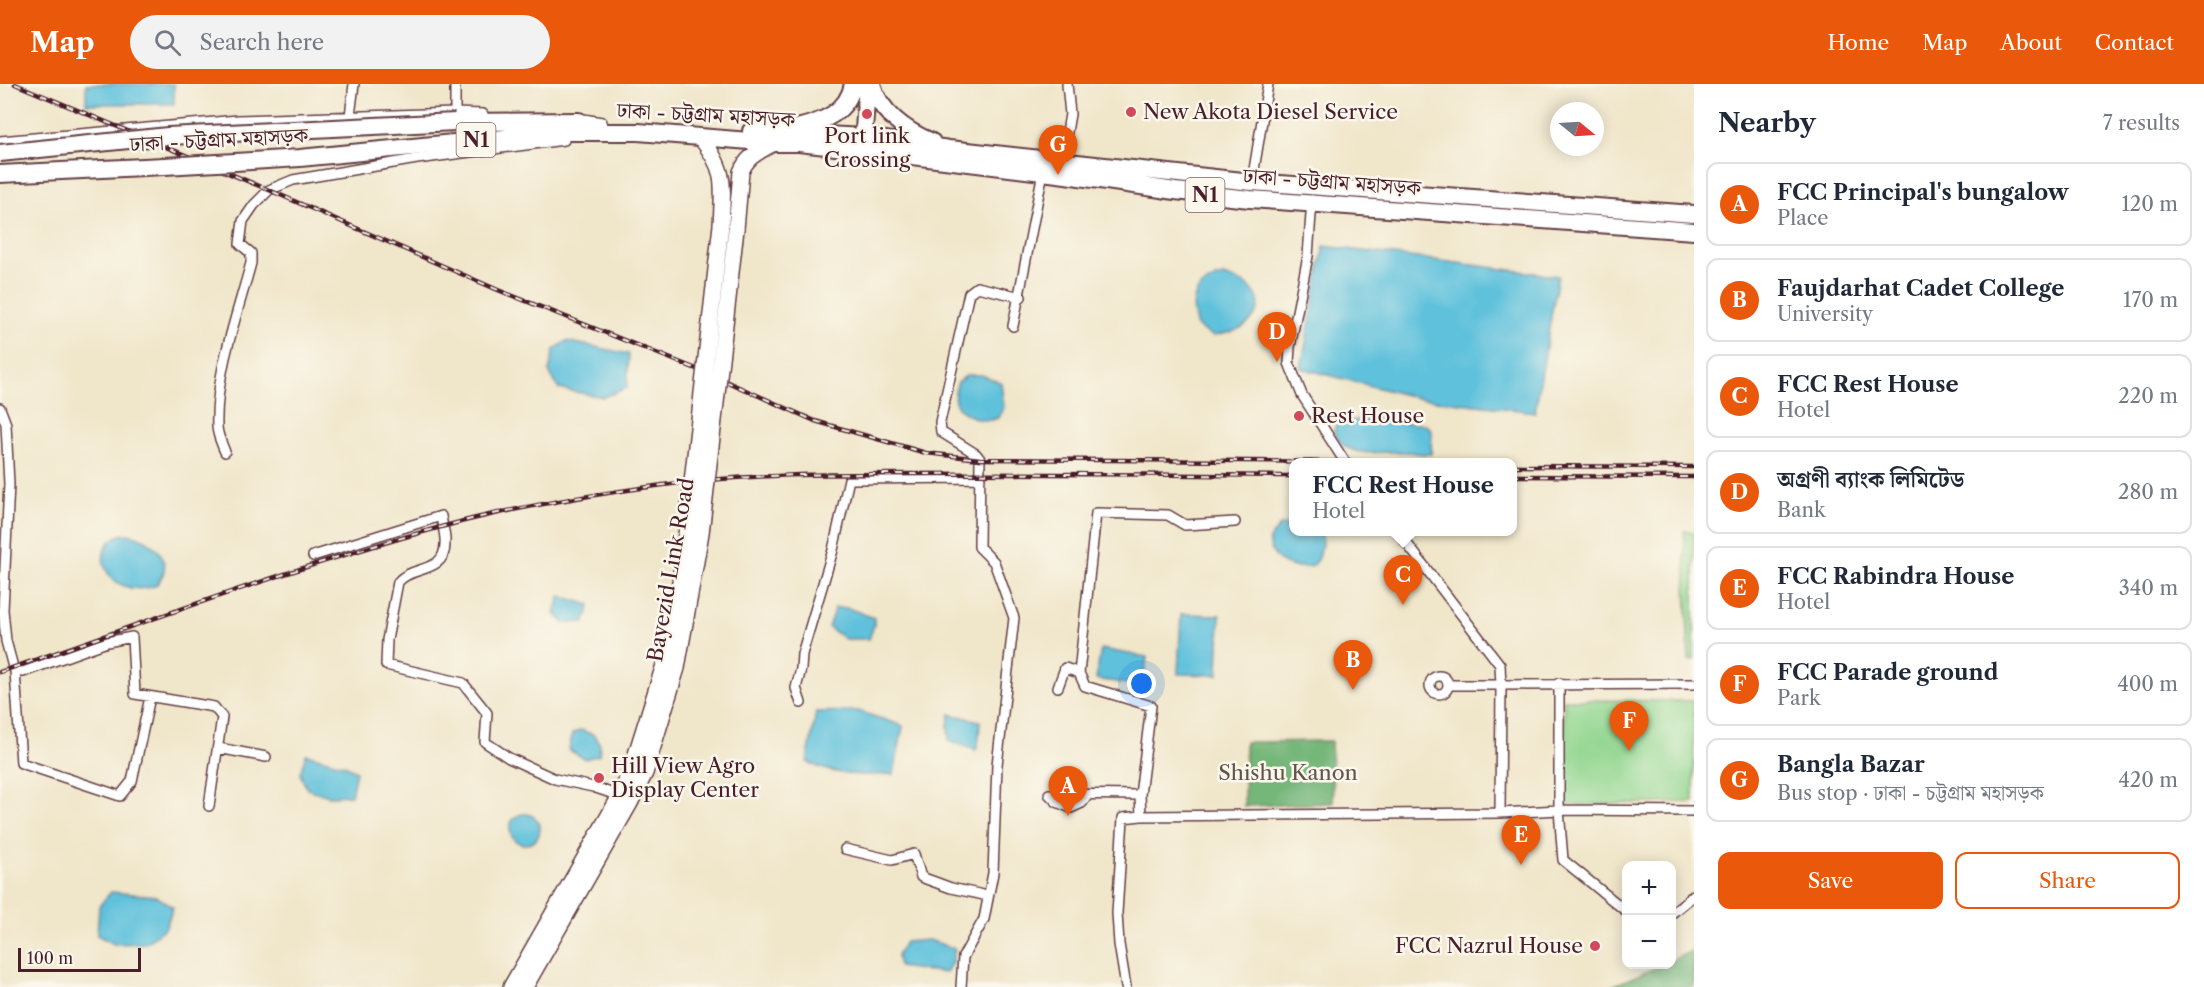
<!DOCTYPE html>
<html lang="en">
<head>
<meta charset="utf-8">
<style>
  :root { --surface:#fff; --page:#f2f2f3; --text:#1f2937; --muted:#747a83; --line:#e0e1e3; --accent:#ea580c }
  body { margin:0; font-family:"Libre Caslon Text","Noto Serif Bengali",serif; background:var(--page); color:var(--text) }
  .controls { position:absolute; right:18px; bottom:18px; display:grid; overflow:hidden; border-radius:12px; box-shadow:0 3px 15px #0003 }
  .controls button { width:54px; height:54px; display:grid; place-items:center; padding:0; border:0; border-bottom:2px solid var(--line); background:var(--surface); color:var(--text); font:30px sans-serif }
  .compass { position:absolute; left:1550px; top:18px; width:54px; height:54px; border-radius:50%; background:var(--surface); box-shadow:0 3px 15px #0003; rotate:108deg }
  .scale { position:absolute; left:18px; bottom:15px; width:123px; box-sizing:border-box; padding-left:6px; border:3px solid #4a1f2b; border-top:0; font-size:16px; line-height:21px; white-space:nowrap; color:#4a1f2b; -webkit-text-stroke:4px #fbf7ec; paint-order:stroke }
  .you { position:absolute; left:1142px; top:600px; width:21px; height:21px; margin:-15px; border:4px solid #fff; border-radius:50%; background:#1a73e8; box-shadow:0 0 0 9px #1a73e833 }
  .badge { display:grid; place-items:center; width:39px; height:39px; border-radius:50%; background:var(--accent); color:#fff; font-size:20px; font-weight:700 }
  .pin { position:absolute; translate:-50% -50px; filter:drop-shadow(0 2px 3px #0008) }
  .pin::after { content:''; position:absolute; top:32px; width:21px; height:18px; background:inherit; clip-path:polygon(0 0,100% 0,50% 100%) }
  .popup { position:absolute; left:1289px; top:374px; width:228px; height:78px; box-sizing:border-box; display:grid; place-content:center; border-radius:12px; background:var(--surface); filter:drop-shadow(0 2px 4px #0005); font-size:20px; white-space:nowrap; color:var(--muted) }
  .popup b { font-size:22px; color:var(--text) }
  .popup::after { content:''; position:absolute; left:50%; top:100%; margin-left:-12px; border:12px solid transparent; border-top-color:var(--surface) }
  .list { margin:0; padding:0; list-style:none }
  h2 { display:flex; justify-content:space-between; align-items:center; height:78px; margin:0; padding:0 24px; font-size:26px }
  h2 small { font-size:20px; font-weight:400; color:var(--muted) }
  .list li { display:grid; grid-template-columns:39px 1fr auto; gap:18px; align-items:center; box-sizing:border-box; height:84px; margin:0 12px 12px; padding:0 12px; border:2px solid var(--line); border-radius:12px }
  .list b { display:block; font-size:22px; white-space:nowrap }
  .list p { margin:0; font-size:20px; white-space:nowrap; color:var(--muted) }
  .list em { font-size:20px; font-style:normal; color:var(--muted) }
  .actions { display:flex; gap:12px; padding:18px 24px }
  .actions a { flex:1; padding:14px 0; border:2px solid var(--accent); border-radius:12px; text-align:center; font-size:21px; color:var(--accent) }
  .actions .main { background:var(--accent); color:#fff }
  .icon { flex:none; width:33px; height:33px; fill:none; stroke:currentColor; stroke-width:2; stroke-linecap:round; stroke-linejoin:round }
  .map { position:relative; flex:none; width:1694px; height:903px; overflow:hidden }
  header { display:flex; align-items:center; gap:36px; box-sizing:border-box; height:84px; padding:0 30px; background:var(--accent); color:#fff }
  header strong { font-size:28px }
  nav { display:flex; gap:33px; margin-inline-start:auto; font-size:21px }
  .search { width:420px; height:54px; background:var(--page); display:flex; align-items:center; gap:15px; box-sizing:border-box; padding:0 21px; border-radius:33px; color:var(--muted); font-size:22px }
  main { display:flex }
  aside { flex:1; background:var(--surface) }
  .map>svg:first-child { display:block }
  .green { fill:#90d58e; stroke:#6d7a5c; stroke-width:1.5 }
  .forest { fill:#74b679; stroke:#5f6a52; stroke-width:1.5 }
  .water { fill:#5ec1dc; stroke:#547084; stroke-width:1.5 }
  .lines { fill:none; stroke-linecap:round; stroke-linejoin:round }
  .minor-casing { stroke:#633d43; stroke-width:12 }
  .primary-casing { stroke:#633d43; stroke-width:18 }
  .trunk-casing { stroke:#633d43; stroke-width:20 }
  .minor { stroke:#fff; stroke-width:9 }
  .primary { stroke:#fff; stroke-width:15 }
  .trunk { stroke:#fff; stroke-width:16 }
  .rail-casing { stroke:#4a1f2b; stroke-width:4.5 }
  .rail { stroke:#fbf7ec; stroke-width:2; stroke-dasharray:7; stroke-linecap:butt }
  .primary-bridge-casing { stroke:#633d43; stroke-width:18; stroke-linecap:butt }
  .trunk-bridge-casing { stroke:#633d43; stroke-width:20; stroke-linecap:butt }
  .primary-bridge { stroke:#fff; stroke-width:15 }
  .trunk-bridge { stroke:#fff; stroke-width:16 }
  .poi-dot { fill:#d1495b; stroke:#fbf7ec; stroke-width:2 }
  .labels { text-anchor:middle; stroke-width:5; stroke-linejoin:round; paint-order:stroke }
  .shield { fill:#fbf7ec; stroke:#7f6065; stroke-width:1.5 }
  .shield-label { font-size:20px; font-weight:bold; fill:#4a1f2b }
  .poi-label { font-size:21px; fill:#4a1f2b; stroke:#fbf7ec; text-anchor:start }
  .street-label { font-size:21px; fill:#4a1f2b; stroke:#fbf7ec }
  .park-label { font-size:21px; fill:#5f5649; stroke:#fbf7ec }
</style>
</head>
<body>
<header>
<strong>Map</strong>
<div class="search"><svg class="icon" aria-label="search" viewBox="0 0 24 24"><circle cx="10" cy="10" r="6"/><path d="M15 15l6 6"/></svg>Search here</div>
<nav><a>Home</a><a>Map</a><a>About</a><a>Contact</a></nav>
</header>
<main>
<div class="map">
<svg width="1694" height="903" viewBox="0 0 1694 903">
  <rect width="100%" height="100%" fill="#fbf7ec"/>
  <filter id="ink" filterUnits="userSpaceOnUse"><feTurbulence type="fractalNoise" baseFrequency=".0167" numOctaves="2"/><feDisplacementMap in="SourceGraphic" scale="12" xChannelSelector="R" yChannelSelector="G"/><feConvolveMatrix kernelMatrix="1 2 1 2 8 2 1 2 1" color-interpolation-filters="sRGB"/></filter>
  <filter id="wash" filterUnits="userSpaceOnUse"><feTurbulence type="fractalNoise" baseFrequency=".008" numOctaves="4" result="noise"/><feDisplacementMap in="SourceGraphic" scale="24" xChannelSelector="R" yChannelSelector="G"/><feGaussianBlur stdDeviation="1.35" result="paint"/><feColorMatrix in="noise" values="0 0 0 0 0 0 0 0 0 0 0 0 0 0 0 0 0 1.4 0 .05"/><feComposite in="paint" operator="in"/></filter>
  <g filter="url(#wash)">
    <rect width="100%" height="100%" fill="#f0e6ca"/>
    <path class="green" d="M 1684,447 L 1694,448 L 1694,576 L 1689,576 Z
      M 1564,616 L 1694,617 L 1694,718 L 1563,721 Z"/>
    <path class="forest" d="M 1331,657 L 1333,719 L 1244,722 L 1245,658 Z
      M 1694,866 L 1694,903 L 1610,903 L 1662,881 L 1672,880 L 1672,876 Z"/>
    <path class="water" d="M 86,0 L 174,0 L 174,20 L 86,20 Z
      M 1324,162 L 1558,192 L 1535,328 L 1418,314 L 1301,284 Z
      M 1223,192 C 1231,195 1243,197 1249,203 C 1274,224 1245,247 1223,250 C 1220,250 1217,252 1213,252 C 1208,251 1201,245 1197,242 C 1188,215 1195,200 1223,192 Z
      M 566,257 L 629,270 L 627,304 L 603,313 L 559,305 L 549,288 L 554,266 Z
      M 967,291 L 982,291 L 1001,299 L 1004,323 L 998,334 C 995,335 992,336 989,336 C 978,337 958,328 955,317 C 953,311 956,304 958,298 Z
      M 1374,335 L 1427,341 L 1432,348 L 1431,370 C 1421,370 1411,368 1402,368 C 1377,367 1345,377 1334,347 L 1337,338 Z
      M 1281,441 L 1293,441 L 1294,448 L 1322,448 C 1323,460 1321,473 1312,482 C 1290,486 1271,479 1269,455 Z
      M 123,450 C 143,449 175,471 161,494 C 158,499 157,502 151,503 C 105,514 86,462 123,450 Z
      M 560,512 L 590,521 L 585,538 L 564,539 L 555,530 Z
      M 835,524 L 848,524 L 874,534 L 874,541 L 869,555 L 845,555 L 828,543 Z
      M 1181,530 L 1220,531 L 1218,591 L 1178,590 Z
      M 1101,565 L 1147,573 L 1142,602 L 1096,595 Z
      M 858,627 L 903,642 L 894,690 C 864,692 835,692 807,678 L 816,628 Z
      M 950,630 L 980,637 L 979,654 L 976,666 L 949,657 L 948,642 Z
      M 581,646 L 594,651 L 600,660 L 599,671 L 585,675 L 569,666 L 572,650 Z
      M 306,670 L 345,681 L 356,687 L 351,711 L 329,712 L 307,705 L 300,690 Z
      M510 745a15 15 0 1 1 30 0a15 15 0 1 1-30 0Z
      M 111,808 L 156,812 L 173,823 L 166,843 L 146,859 L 114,860 L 97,851 L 99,822 Z
      M 929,856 L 955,865 L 952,878 L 946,889 L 899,883 L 897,872 L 905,858 Z"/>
  </g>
  <g filter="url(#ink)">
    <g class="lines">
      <defs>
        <path id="minor" d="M 455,0 L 455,29
          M 350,32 L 354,0
          M 577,34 L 602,38
          M 0,57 L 238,36 L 455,29 L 483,30
          M 1062,78 L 1070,30 L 1067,0
          M 1252,98 L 1268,0
          M 1312,116 L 1308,172 L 1290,263 L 1289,279 L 1302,311 L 1345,378
          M 1013,242 L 1043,88
          M 0,324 L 6,340 L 9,400 L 3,526 L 6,557 L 13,583 L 15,587 L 23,588 L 107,558 L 132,553 L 135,610 L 214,623 L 222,633 L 209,722
          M 225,368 C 222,360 217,351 217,342 C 215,291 238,228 251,179 L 251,169 L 240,160 L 243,137 L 254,121 L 269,106 L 293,96 L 417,75 L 564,56 L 564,53
          M 1235,438 L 1185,441 L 1168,431 L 1096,429 L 1079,589 L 1085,602 L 1151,622 L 1140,711 L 1141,732 L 1500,729
          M 1398,448 L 1500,581 L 1501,601 L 1694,600
          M 313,472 L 441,432 C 442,441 446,450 445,460 C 445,490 412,481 398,498 L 387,556 L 386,581 L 463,599 L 487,629 L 485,658 L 509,674 L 555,695 L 593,703 L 620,712
          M 15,587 L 21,679 L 120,712 L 132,697 L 150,613
          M1430 601a9 9 0 1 1 18 0a9 9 0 1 1-18 0Z
          M 1448,601 L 1501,601 L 1500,729 L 1559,726 L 1559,599
          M 1058,603 L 1065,584 L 1079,589
          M 801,619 L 796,604 L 801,585 L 802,570 L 833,466 L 849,395 L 980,394
          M 218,664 L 266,673
          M 1049,710 L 1140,711
          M 1049,710 L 1057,718 L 1071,724 L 1082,719 L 1088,711
          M 845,765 L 892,776 L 914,770 L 921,793 L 951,804 L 988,812
          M 1626,827 L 1563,776 L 1559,726 L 1694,727
          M 1672,829 L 1694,811
          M 961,903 L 963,873 L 984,835 L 993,789 L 997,681 L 1014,534 L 994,478 L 979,463 L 980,375 L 976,370 L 941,348 L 940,338 L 969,209 L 977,203 L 1021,213
          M 1126,903 L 1119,860 L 1117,829 L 1123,734 L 1141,732"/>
        <path id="primary" d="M 700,53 C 727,87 723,100 721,141
          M 736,145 L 741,88 C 747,72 760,67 774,59
          M 511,903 L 620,712 L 632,683 L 664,581
          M 525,903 L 630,719 L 645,689 L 677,584"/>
        <path id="trunk" d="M 872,0 C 879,28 906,47 932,58
          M 455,38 L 579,37
          M 797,44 C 823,38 848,28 853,0
          M 751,47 L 864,53 L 949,65 L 1252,98 L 1694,130
          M 863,62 L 867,0
          M 235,78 L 300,74 L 565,48 L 638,48 L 774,59 L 799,59 L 863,66 L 1066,91 L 1175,107 L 1250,115 L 1694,147
          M 0,90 L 164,82"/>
      </defs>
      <use href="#minor" class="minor-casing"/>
      <use href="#primary" class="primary-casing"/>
      <use href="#trunk" class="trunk-casing"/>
      <use href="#minor" class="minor"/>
      <use href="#primary" class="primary"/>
      <use href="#trunk" class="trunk"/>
      <defs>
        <path id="rail" d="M 15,0 L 269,106 L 498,206 L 714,292 L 815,337 L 926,369 L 980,375 L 1371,378
          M 1512,382 L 1694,383
          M 1512,392 L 1694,393
          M 0,588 C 147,538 292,483 441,443 C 514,423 589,411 663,401 C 747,390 831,390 915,390 C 1041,389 1167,391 1294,392"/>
      </defs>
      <use href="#rail" class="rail-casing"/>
      <use href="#rail" class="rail"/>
      <defs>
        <path id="primary-bridge" d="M 664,581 L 678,513 L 686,451 L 721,141
          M 677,584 L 701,449 L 736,145"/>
        <path id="trunk-bridge" d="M 0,69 L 168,52 L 455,38
          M 164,82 L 235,78"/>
      </defs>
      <use href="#primary-bridge" class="primary-bridge-casing"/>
      <use href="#trunk-bridge" class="trunk-bridge-casing"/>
      <use href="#primary-bridge" class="primary-bridge"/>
      <use href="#trunk-bridge" class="trunk-bridge"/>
    </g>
  </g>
  <g class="poi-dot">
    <circle cx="1131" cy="28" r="6"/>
    <circle cx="867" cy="30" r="6"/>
    <circle cx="1299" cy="332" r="6"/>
    <circle cx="599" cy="694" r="6"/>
    <circle cx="1595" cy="862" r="6"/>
  </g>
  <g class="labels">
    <g class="shield">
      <rect x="456.5" y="39" width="39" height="34" rx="4.5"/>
      <rect x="1185.5" y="94" width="39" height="34" rx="4.5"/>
    </g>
    <g class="shield-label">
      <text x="476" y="63">N1</text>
      <text x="1205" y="118">N1</text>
    </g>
    <g class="poi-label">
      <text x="1143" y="35">New Akota Diesel Service</text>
      <text x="867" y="59" text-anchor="middle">Port link<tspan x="867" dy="24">Crossing</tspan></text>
      <text x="1311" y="339">Rest House</text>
      <text x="611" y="689">Hill View Agro<tspan x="611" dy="24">Display Center</tspan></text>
      <text x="1583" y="869" text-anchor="end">FCC Nazrul House</text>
    </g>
    <g class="street-label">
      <text transform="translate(706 31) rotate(3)" y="7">ঢাকা - চট্টগ্রাম মহাসড়ক</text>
      <text transform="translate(219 56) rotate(-3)" y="7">ঢাকা - চট্টগ্রাম মহাসড়ক</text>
      <text transform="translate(1332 98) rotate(4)" y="7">ঢাকা - চট্টগ্রাম মহাসড়ক</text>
      <text transform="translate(671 486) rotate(-80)" y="7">Bayezid Link Road</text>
    </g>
    <g class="park-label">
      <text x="1288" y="696">Shishu Kanon</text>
    </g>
  </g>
</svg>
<div class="controls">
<button>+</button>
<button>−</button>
</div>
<svg class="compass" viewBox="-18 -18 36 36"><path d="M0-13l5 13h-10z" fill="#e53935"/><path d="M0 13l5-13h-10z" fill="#747a83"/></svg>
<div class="scale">100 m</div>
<div class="you"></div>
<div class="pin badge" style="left:1068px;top:732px">A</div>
<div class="pin badge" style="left:1353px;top:606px">B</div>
<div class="pin badge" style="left:1403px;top:521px">C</div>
<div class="popup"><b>FCC Rest House</b>Hotel</div>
<div class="pin badge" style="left:1277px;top:278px">D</div>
<div class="pin badge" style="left:1521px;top:781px">E</div>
<div class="pin badge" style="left:1629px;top:667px">F</div>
<div class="pin badge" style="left:1058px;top:91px">G</div>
</div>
<aside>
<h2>Nearby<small>7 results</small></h2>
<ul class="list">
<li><span class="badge">A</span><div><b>FCC Principal's bungalow</b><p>Place</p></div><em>120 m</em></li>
<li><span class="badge">B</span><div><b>Faujdarhat Cadet College</b><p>University</p></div><em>170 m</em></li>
<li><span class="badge">C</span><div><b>FCC Rest House</b><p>Hotel</p></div><em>220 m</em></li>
<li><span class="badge">D</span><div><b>অগ্রণী ব্যাংক লিমিটেড</b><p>Bank</p></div><em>280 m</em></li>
<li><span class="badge">E</span><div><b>FCC Rabindra House</b><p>Hotel</p></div><em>340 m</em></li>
<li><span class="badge">F</span><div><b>FCC Parade ground</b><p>Park</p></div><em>400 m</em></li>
<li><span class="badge">G</span><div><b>Bangla Bazar</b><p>Bus stop · ঢাকা - চট্টগ্রাম মহাসড়ক</p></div><em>420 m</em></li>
</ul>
<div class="actions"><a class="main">Save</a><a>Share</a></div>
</aside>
</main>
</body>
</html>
